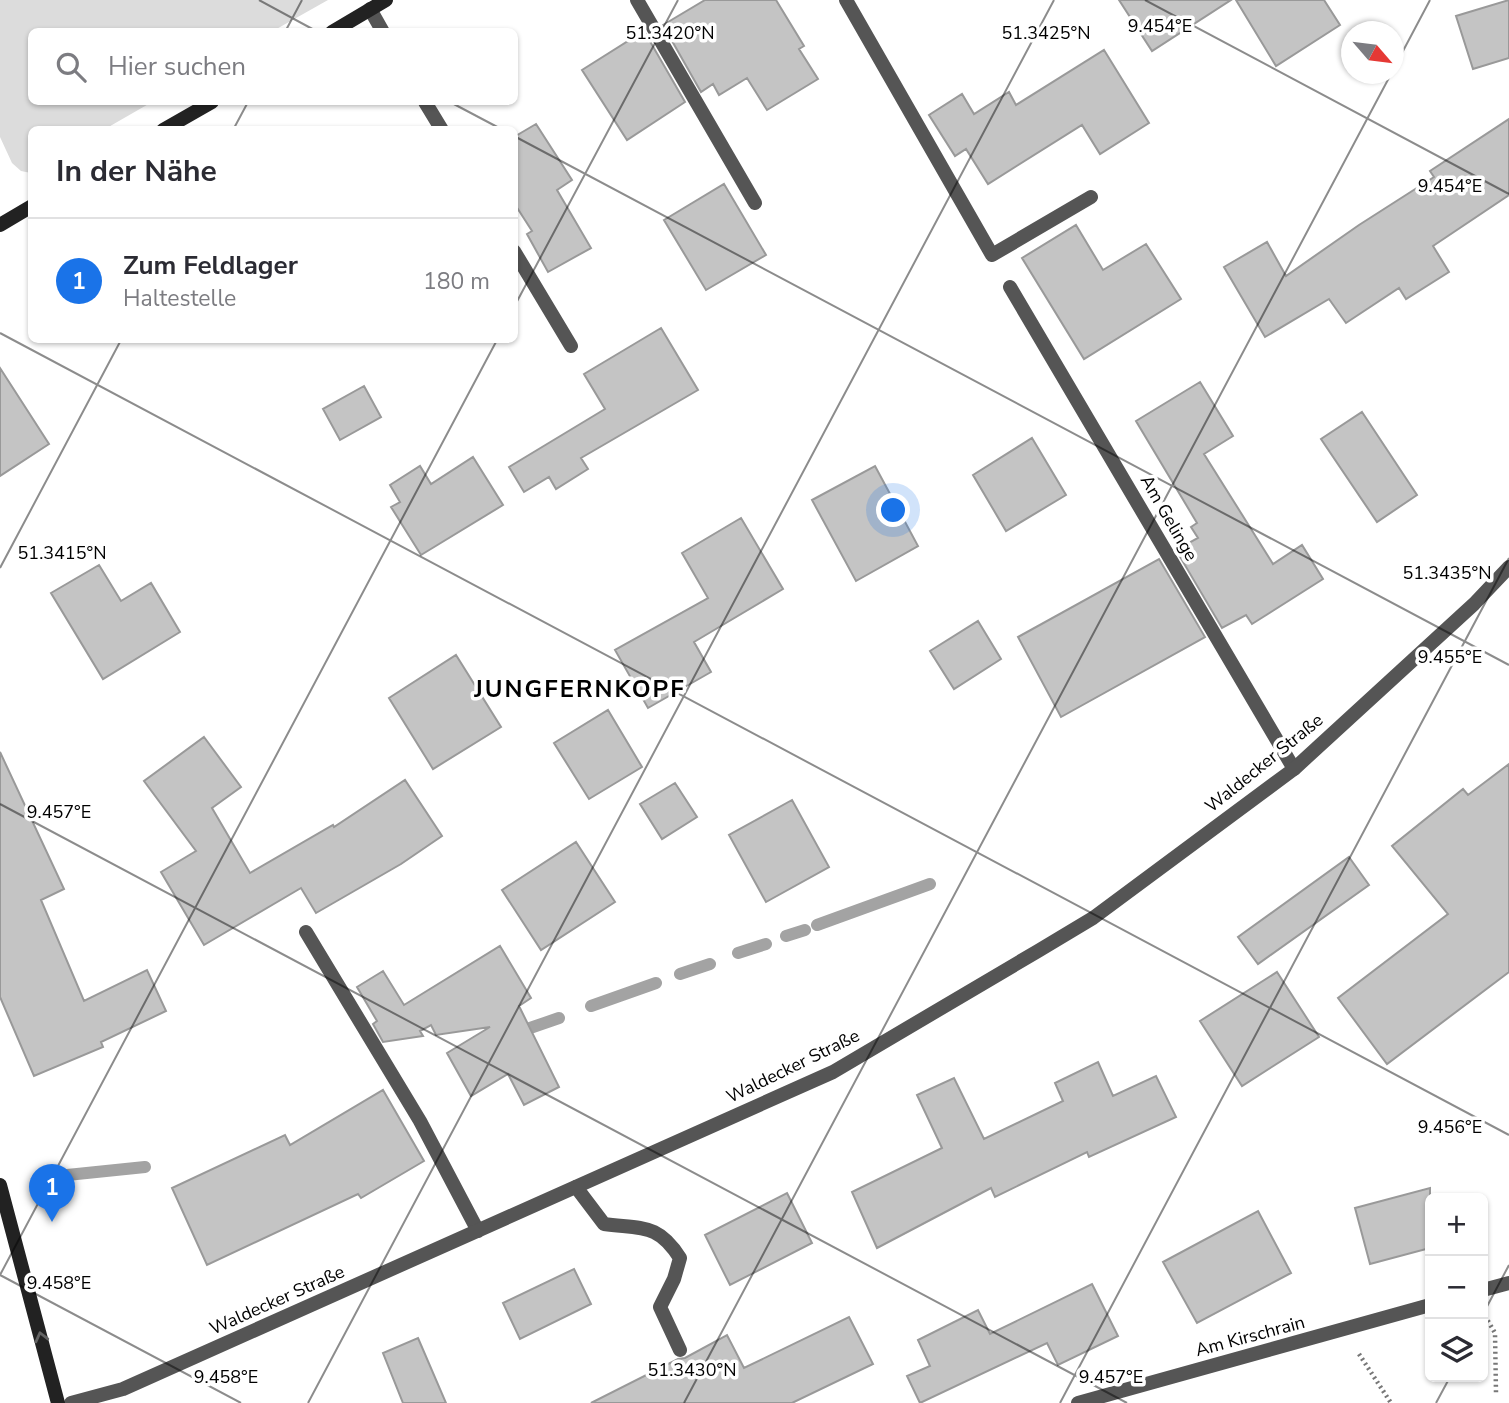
<!DOCTYPE html>
<html lang="de">
<head>
<meta charset="utf-8">
<style>
  :root { --surface:#fff; --page:#f7f7f7; --text:#2b2b33; --muted:#7c7c81; --line:#e1e1e2; --accent:#1a73e8 }
  body { margin:0; font-family:"Nunito Sans",sans-serif; background:var(--page); color:var(--text) }
  .controls { position:absolute; right:21px; bottom:21px; display:grid; overflow:hidden; border-radius:10px; box-shadow:0 2px 5px #0004 }
  .controls button { width:63px; height:63px; display:grid; place-items:center; padding:0; border:0; border-bottom:2px solid var(--line); background:var(--surface); color:var(--text); font:35px sans-serif }
  .compass { position:absolute; left:1341px; top:21px; width:63px; height:63px; border-radius:50%; background:var(--surface); box-shadow:0 2px 5px #0004; rotate:118deg }
  .you { position:absolute; left:894px; top:511px; width:24px; height:24px; margin:-18px; border:5px solid #fff; border-radius:50%; background:#1a73e8; box-shadow:0 0 0 10px #1a73e833 }
  .badge { display:grid; place-items:center; width:46px; height:46px; border-radius:50%; background:var(--accent); color:#fff; font-size:23px; font-weight:700 }
  .pin { position:absolute; translate:-50% -58px; filter:drop-shadow(0 2px 4px #0008) }
  .pin::after { content:''; position:absolute; top:37px; width:24px; height:21px; background:inherit; clip-path:polygon(0 0,100% 0,50% 100%) }
  .list { margin:0; padding:0; list-style:none }
  h2 { display:flex; justify-content:space-between; align-items:center; height:91px; margin:0; padding:0 28px; font-size:30px }
  h2 small { font-size:23px; font-weight:400; color:var(--muted) }
  .list li { display:grid; grid-template-columns:46px 1fr auto; gap:21px; align-items:center; box-sizing:border-box; height:126px; padding:0 28px; border-top:2px solid var(--line) }
  .list b { display:block; font-size:26px; white-space:nowrap }
  .list p { margin:0; font-size:23px; white-space:nowrap; color:var(--muted) }
  .list em { font-size:23px; font-style:normal; color:var(--muted) }
  .icon { flex:none; width:38px; height:38px; fill:none; stroke:currentColor; stroke-width:2; stroke-linecap:round; stroke-linejoin:round }
  .map { position:relative; flex:none; width:1509px; height:1403px; overflow:hidden }
  .search { position:absolute; background:var(--surface); box-shadow:0 2px 5px #0004; left:28px; top:28px; width:490px; height:77px; display:flex; align-items:center; gap:18px; box-sizing:border-box; padding:0 24px; border-radius:10px; color:var(--muted); font-size:26px }
  .panel { position:absolute; background:var(--surface); box-shadow:0 2px 5px #0004; left:28px; top:126px; width:490px; height:217px; border-radius:10px }
  .map>svg:first-child { display:block }
  .green { fill:#dcdcdc }
  .lines { fill:none; stroke-linecap:round; stroke-linejoin:round }
  .stream { stroke:#a3a3a3; stroke-width:12 }
  .building { fill:#c4c4c4; stroke:#999; stroke-width:2 }
  .path { stroke:#777; stroke-width:4.5; stroke-dasharray:2 3.5; stroke-linecap:butt }
  .lane { stroke:#555; stroke-width:14 }
  .street { stroke:#555; stroke-width:14 }
  .secondary { stroke:#222; stroke-width:14 }
  .oneway { stroke:#646464 }
  .ticks { fill:none; stroke:#000; stroke-width:2; stroke-opacity:0.45 }
  .labels { text-anchor:middle; stroke-width:7; stroke-linejoin:round; paint-order:stroke }
  .street-label { font-size:18px; fill:#000; stroke:#fff }
  .district-label { font-size:24px; font-weight:bold; letter-spacing:2px; fill:#000; stroke:#fff }
  .ticks-label { font-size:18px; text-anchor:middle; fill:#000; stroke:#fff; stroke-width:7; stroke-linejoin:round; paint-order:stroke }
</style>
</head>
<body>
<div class="map">
<svg width="1509" height="1403" viewBox="0 0 1509 1403">
  <rect width="100%" height="100%" fill="#fff"/>
  <path class="green" d="M 0,0 L 328,0 L 273,31 L 32,32 L 32,102 L 152,102 L 105,129 L 32,130 L 31,173 L 21,171 L 12,163 L 0,137 Z"/>
  <g class="lines">
    <path class="stream" d="M 817,925 L 930,884
      M 786,936 L 805,930
      M 738,953 L 766,944
      M 680,974 L 710,964
      M 591,1006 L 656,983
      M 530,1028 L 559,1018
      M 38,1178 L 145,1167"/>
  </g>
  <path class="building" d="M 705,0 L 776,0 L 804,46 L 799,49 L 818,79 L 767,110 L 747,78 L 719,95 L 713,84 L 701,92 L 663,25 Z
    M 1119,0 L 1231,0 L 1152,51 Z
    M 1236,0 L 1324,0 L 1340,25 L 1276,66 Z
    M 1509,0 L 1509,58 L 1473,69 L 1456,16 Z
    M 644,31 L 685,102 L 627,140 L 582,70 Z
    M 1104,50 L 1149,123 L 1100,154 L 1082,125 L 988,184 L 966,149 L 955,156 L 929,115 L 962,94 L 974,114 L 1009,92 L 1016,105 Z
    M 1509,119 L 1509,195 L 1433,246 L 1449,272 L 1406,299 L 1399,288 L 1346,323 L 1329,299 L 1265,337 L 1224,267 L 1267,242 L 1286,276 L 1359,225 L 1434,177 L 1430,171 Z
    M 536,124 L 572,180 L 557,190 L 591,248 L 548,272 L 527,234 L 532,231 L 514,203 L 514,137 Z
    M 724,184 L 766,255 L 706,290 L 664,220 Z
    M 1076,225 L 1103,270 L 1146,244 L 1181,299 L 1084,359 L 1022,258 Z
    M 661,328 L 698,390 L 581,458 L 588,469 L 556,489 L 549,477 L 524,492 L 509,467 L 605,409 L 584,374 Z
    M 0,368 L 49,444 L 0,476 Z
    M 1200,382 L 1233,436 L 1204,454 L 1273,564 L 1302,545 L 1323,579 L 1252,624 L 1246,615 L 1222,628 L 1176,550 L 1198,538 L 1191,527 L 1197,523 L 1136,421 Z
    M 364,386 L 381,417 L 340,440 L 323,409 Z
    M 1362,412 L 1417,495 L 1377,522 L 1321,439 Z
    M 1032,438 L 1066,495 L 1006,531 L 973,475 Z
    M 473,457 L 503,505 L 421,555 L 391,507 L 400,502 L 390,485 L 420,466 L 431,484 Z
    M 875,466 L 918,546 L 856,581 L 812,500 Z
    M 741,518 L 783,589 L 694,642 L 711,672 L 648,708 L 615,650 L 708,598 L 682,553 Z
    M 1159,559 L 1205,637 L 1061,717 L 1018,637 Z
    M 99,565 L 121,601 L 151,583 L 180,632 L 103,679 L 51,593 Z
    M 978,621 L 1001,659 L 954,689 L 930,651 Z
    M 456,655 L 501,727 L 433,769 L 389,698 Z
    M 608,710 L 642,767 L 589,799 L 554,743 Z
    M 204,737 L 241,787 L 212,808 L 250,873 L 333,825 L 334,827 L 405,780 L 442,836 L 401,864 L 316,913 L 301,888 L 204,945 L 161,872 L 196,851 L 144,781 Z
    M 0,752 L 64,889 L 41,900 L 84,1001 L 147,970 L 166,1011 L 101,1042 L 103,1047 L 34,1076 L 0,997 Z
    M 1509,764 L 1509,972 L 1387,1064 L 1338,998 L 1448,914 L 1392,846 L 1463,789 L 1468,795 Z
    M 675,783 L 697,817 L 662,839 L 640,804 Z
    M 792,800 L 829,867 L 766,902 L 729,835 Z
    M 576,842 L 615,902 L 541,950 L 502,890 Z
    M 1349,857 L 1369,885 L 1258,964 L 1238,937 Z
    M 500,946 L 531,998 L 519,1006 L 559,1087 L 524,1105 L 508,1074 L 471,1096 L 447,1053 L 490,1027 L 436,1035 L 431,1025 L 420,1031 L 423,1036 L 383,1042 L 373,1024 L 377,1021 L 357,987 L 383,971 L 404,1005 Z
    M 1277,972 L 1319,1037 L 1242,1086 L 1200,1021 Z
    M 1098,1062 L 1113,1096 L 1156,1076 L 1176,1117 L 1089,1157 L 1087,1152 L 995,1197 L 991,1188 L 877,1248 L 852,1192 L 942,1148 L 917,1095 L 954,1078 L 984,1139 L 1063,1101 L 1055,1083 Z
    M 383,1090 L 424,1161 L 361,1198 L 358,1194 L 207,1265 L 172,1188 L 285,1135 L 290,1145 Z
    M 1430,1188 L 1430,1248 L 1370,1264 L 1355,1208 Z
    M 787,1193 L 812,1243 L 730,1285 L 705,1235 Z
    M 1258,1211 L 1291,1273 L 1197,1323 L 1163,1262 Z
    M 574,1269 L 591,1304 L 520,1339 L 503,1303 Z
    M 1092,1284 L 1118,1336 L 1058,1365 L 1047,1343 L 920,1403 L 907,1376 L 930,1366 L 918,1340 L 978,1310 L 990,1334 Z
    M 849,1317 L 873,1364 L 792,1403 L 591,1403 L 678,1359 L 685,1358 L 727,1335 L 744,1368 Z
    M 418,1338 L 446,1403 L 403,1403 L 383,1353 Z"/>
  <g class="lines">
    <path class="path" d="M 1485,1316 L 1495,1333 L 1496,1393
      M 1359,1354 L 1391,1403"/>
    <path class="lane" d="M 637,0 L 755,203
      M 846,0 L 992,255 L 1091,197
      M 370,9 L 383,32
      M 425,102 L 442,130
      M 514,251 L 571,346
      M 1010,287 L 1294,769
      M 306,932 L 420,1121 L 478,1231
      M 576,1187 L 604,1224 C 642,1229 658,1223 680,1258 L 674,1279 L 660,1307 L 680,1350"/>
    <path class="street" d="M 1483,1290 L 1509,1283
      M 71,1403 L 123,1389 L 833,1072 L 1038,951 L 1093,918 L 1294,769 L 1474,604 L 1509,567
      M 1078,1403 L 1430,1305"/>
    <path class="secondary" d="M 332,32 L 386,0
      M 163,130 L 212,102
      M 0,225 L 32,206
      M 0,1185 L 58,1403"/>
  </g>
  <defs><path id="oneway-chevron" d="M-2-3.5L2.5 0L-2 3.5" fill="none" stroke-width="1.6" stroke-linecap="round" stroke-linejoin="round" transform="scale(1.75)"/></defs>
  <use class="oneway" href="#oneway-chevron" transform="translate(41 1337) rotate(-104)"/>
  <path class="ticks" d="M 259,0 L 318,32M 1145,0 L 1509,194M 285,32 L 302,0M 1394,68 L 1430,0M 450,102 L 503,130M 233,130 L 248,102M 514,136 L 1509,665M 514,307 L 678,0M 0,333 L 1509,1135M 0,568 L 121,340M 0,804 L 1127,1403M 0,1275 L 241,1403M 0,1275 L 497,340M 1483,1314 L 1509,1265M 308,1403 L 1054,0M 684,1403 L 1391,74M 1060,1403 L 1509,558M 1436,1403 L 1450,1377"/>
  <g class="labels">
    <g class="street-label">
      <text transform="translate(1169 518) rotate(60)" y="6">Am Gelinge</text>
      <text transform="translate(1264 763) rotate(-39)" y="6">Waldecker Straße</text>
      <text transform="translate(793 1066) rotate(-26)" y="6">Waldecker Straße</text>
      <text transform="translate(277 1300) rotate(-24)" y="6">Waldecker Straße</text>
      <text transform="translate(1250 1336) rotate(-15)" y="6">Am Kirschrain</text>
    </g>
    <g class="district-label">
      <text x="580" y="697">JUNGFERNKOPF</text>
    </g>
  </g>
  <g class="ticks-label">
    <text x="1160" y="32">9.454°E</text>
    <text x="670" y="39">51.3420°N</text>
    <text x="1046" y="39">51.3425°N</text>
    <text x="1450" y="192">9.454°E</text>
    <text x="62" y="559">51.3415°N</text>
    <text x="1447" y="579">51.3435°N</text>
    <text x="1450" y="663">9.455°E</text>
    <text x="59" y="818">9.457°E</text>
    <text x="1450" y="1133">9.456°E</text>
    <text x="59" y="1289">9.458°E</text>
    <text x="692" y="1376">51.3430°N</text>
    <text x="226" y="1383">9.458°E</text>
    <text x="1111" y="1383">9.457°E</text>
  </g>
</svg>
<div class="controls">
<button>+</button>
<button>−</button>
<button><svg class="icon" aria-label="layers" viewBox="0 0 24 24"><path d="M12 4l9 5-9 5-9-5zM3 14l9 5 9-5"/></svg></button>
</div>
<svg class="compass" viewBox="-18 -18 36 36"><path d="M0-13l5 13h-10z" fill="#e53935"/><path d="M0 13l5-13h-10z" fill="#7c7c81"/></svg>
<div class="you"></div>
<div class="pin badge" style="left:52px;top:1222px">1</div>
<div class="search"><svg class="icon" aria-label="search" viewBox="0 0 24 24"><circle cx="10" cy="10" r="6"/><path d="M15 15l6 6"/></svg>Hier suchen</div>
<section class="panel">
<h2>In der Nähe<small></small></h2>
<ul class="list">
<li><span class="badge">1</span><div><b>Zum Feldlager</b><p>Haltestelle</p></div><em>180 m</em></li>
</ul>
</section>
</div>
</body>
</html>
